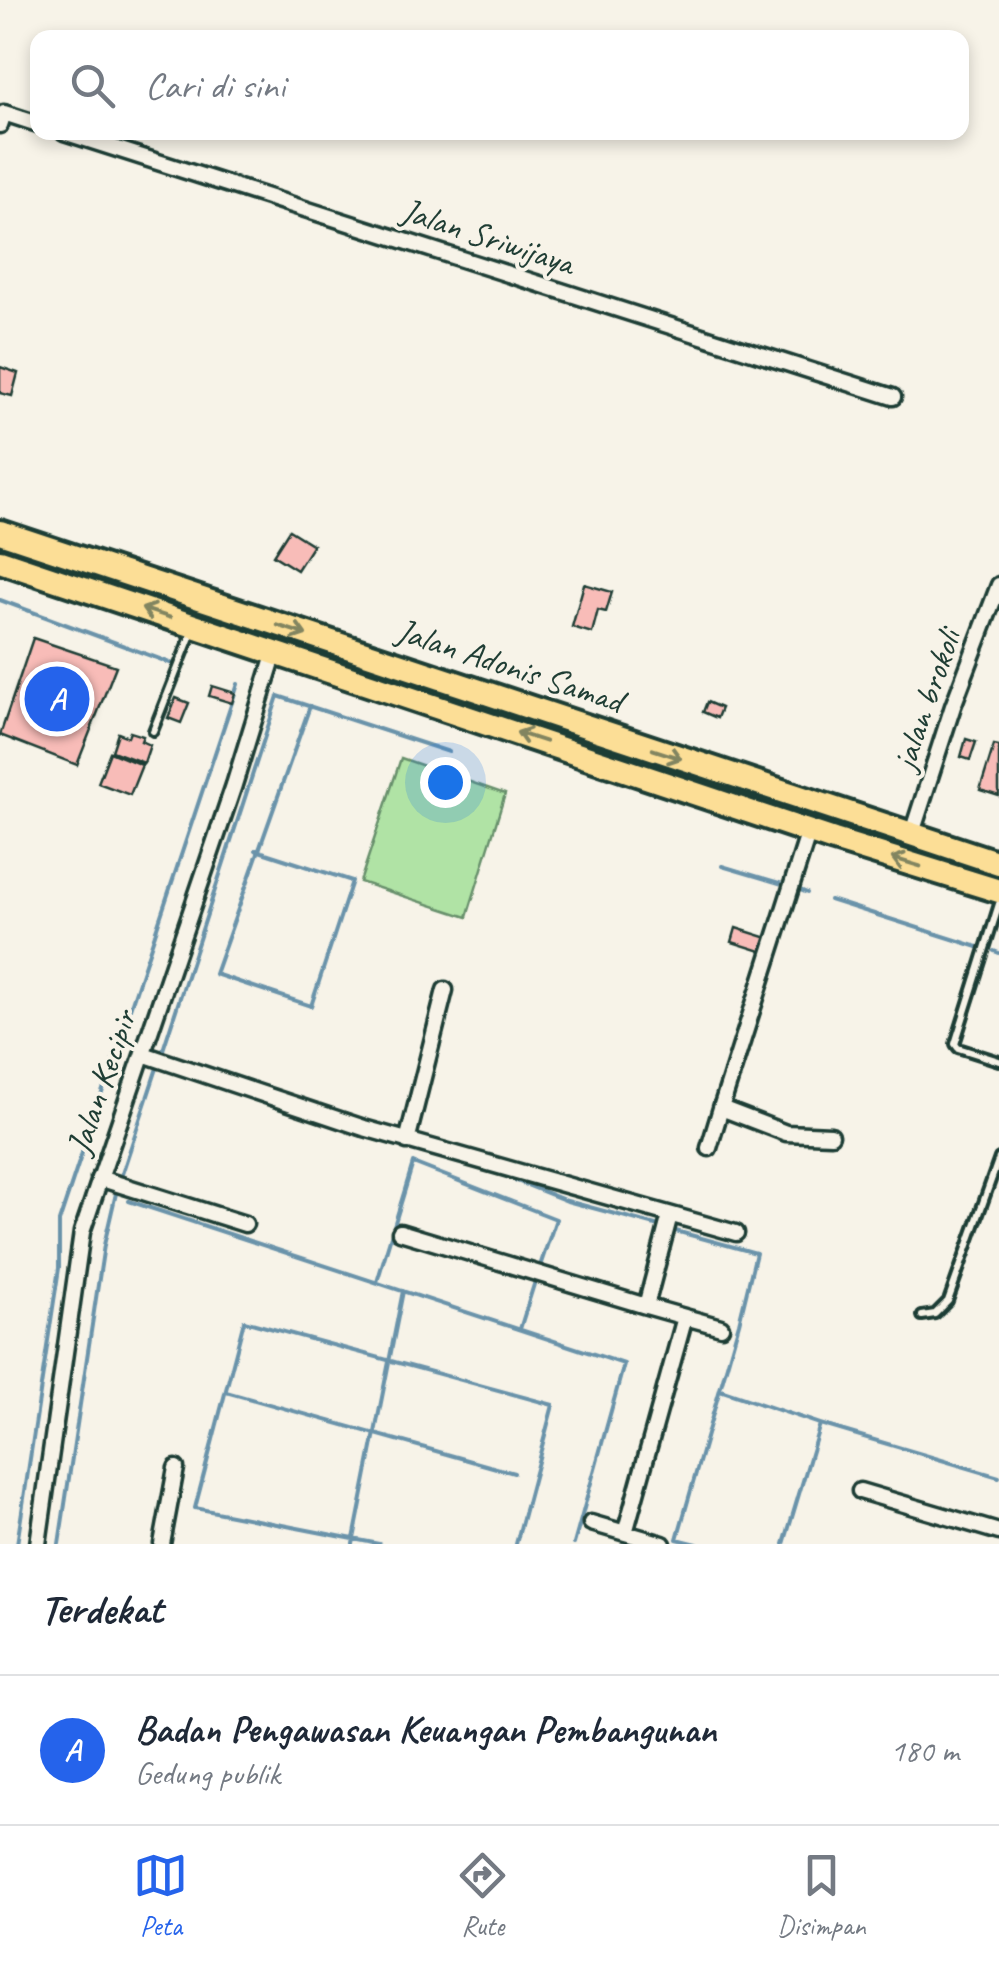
<!DOCTYPE html>
<html lang="id">
<head>
<meta charset="utf-8">
<style>
  :root { --surface:#fff; --page:#f6f6f7; --text:#1f2937; --muted:#747a83; --line:#e0e1e3; --accent:#2563eb }
  body { margin:0; font-family:Caveat,sans-serif; background:var(--page); color:var(--text) }
  .you { position:absolute; left:445px; top:782px; width:35px; height:35px; margin:-25px; border:8px solid #fff; border-radius:50%; background:#1a73e8; box-shadow:0 0 0 15px #1a73e833 }
  .badge { display:grid; place-items:center; width:65px; height:65px; border-radius:50%; background:var(--accent); color:#fff; font-size:32px; font-weight:700 }
  .pin { position:absolute; translate:-50% -50%; border:5px solid #fff; box-shadow:0 2px 10px #0006 }
  .list { margin:0; padding:0; list-style:none }
  h2 { display:flex; justify-content:space-between; align-items:center; height:130px; margin:0; padding:0 40px; font-size:42px }
  h2 small { font-size:32px; font-weight:400; color:var(--muted) }
  .list li { display:grid; grid-template-columns:65px 1fr auto; gap:30px; align-items:center; box-sizing:border-box; height:150px; padding:0 40px; border-top:2px solid var(--line) }
  .list b { display:block; font-size:38px; white-space:nowrap }
  .list p { margin:0; font-size:32px; white-space:nowrap; color:var(--muted) }
  .list em { font-size:32px; font-style:normal; color:var(--muted) }
  .icon { flex:none; width:55px; height:55px; fill:none; stroke:currentColor; stroke-width:2; stroke-linecap:round; stroke-linejoin:round }
  .map { position:relative; flex:none; width:999px; height:1544px; overflow:hidden }
  .search { position:absolute; background:var(--surface); box-shadow:0 5px 15px #0003; left:30px; right:30px; top:30px; height:110px; display:flex; align-items:center; gap:25px; box-sizing:border-box; padding:0 35px; border-radius:20px; color:var(--muted); font-size:38px }
  .sheet { height:280px; background:var(--surface) }
  nav { display:flex; justify-content:space-around; align-items:center; box-sizing:border-box; height:140px; border-top:2px solid var(--line); background:var(--surface); font-size:28px; color:var(--muted) }
  nav a { display:grid; justify-items:center; gap:5px }
  nav .on { color:var(--accent) }
  .map>svg:first-child { display:block }
  .green { fill:#b0e3a5; stroke:#68906c; stroke-width:2.5 }
  .lines { fill:none; stroke-linecap:round; stroke-linejoin:round }
  .stream { stroke:#6b93aa; stroke-width:4 }
  .building { fill:#f8bcb8; stroke:#1f3d34; stroke-width:2.5 }
  .service-casing { stroke:#1f3d34; stroke-width:14 }
  .minor-casing { stroke:#1f3d34; stroke-width:21 }
  .trunk-casing { stroke:#1f3d34; stroke-width:30 }
  .service { stroke:#f7f3e8; stroke-width:6 }
  .minor { stroke:#f7f3e8; stroke-width:14 }
  .trunk { stroke:#fcde96; stroke-width:22 }
  .oneway { stroke:#828560 }
  .labels { text-anchor:middle; stroke-width:8; stroke-linejoin:round; paint-order:stroke }
  .street-label { font-size:35px; fill:#1f3d34; stroke:#f7f3e8 }
</style>
</head>
<body>
<div class="map">
<svg width="999" height="1544" viewBox="0 0 999 1544">
  <rect width="100%" height="100%" fill="#f7f3e8"/>
  <filter id="ink" filterUnits="userSpaceOnUse"><feTurbulence type="fractalNoise" baseFrequency=".01" numOctaves="2"/><feDisplacementMap in="SourceGraphic" scale="20" xChannelSelector="R" yChannelSelector="G"/><feConvolveMatrix kernelMatrix="1 2 1 2 8 2 1 2 1" color-interpolation-filters="sRGB"/></filter>
  <g filter="url(#ink)">
    <path class="green" d="M 401,758 L 505,794 L 467,917 L 360,882 Z"/>
    <g class="lines">
      <path class="stream" d="M 0,600 L 173,664
        M 256,850 L 352,881 L 311,1006 L 215,974 L 310,706
        M 722,866 L 786,885
        M 796,888 L 807,893
        M 830,900 L 978,947
        M 994,951 L 999,953
        M 161,1056 L 278,696 L 449,752
        M 492,1171 L 567,1201 L 663,1227
        M 120,1180 L 158,1065
        M 129,1201 L 624,1364 L 574,1544
        M 672,1230 L 756,1253 L 739,1323 L 677,1539 L 697,1544
        M 377,1282 L 413,1163 L 556,1219 L 539,1269
        M 520,1329 L 536,1278
        M 720,1390 L 820,1424
        M 226,1392 L 514,1473
        M 17,1544 L 59,1268 L 59,1222 L 238,684
        M 59,1544 L 104,1245 L 117,1189
        M 353,1544 L 403,1291
        M 379,1544 L 195,1508 L 244,1321 L 553,1405 L 516,1544
        M 784,1544 L 820,1424 L 999,1477"/>
    </g>
    <path class="building" d="M 0,367 L 18,373 L 12,396 L 0,393 Z
      M 289,530 L 313,545 L 297,570 L 273,555 Z
      M 584,584 L 612,592 L 606,612 L 598,610 L 592,633 L 572,627 Z
      M 33,638 L 116,666 L 77,765 L 0,735 Z
      M 212,686 L 235,693 L 232,703 L 209,696 Z
      M 176,698 L 189,703 L 181,723 L 168,718 Z
      M 707,702 L 721,708 L 717,718 L 703,712 Z
      M 130,732 L 143,736 L 141,741 L 150,745 L 144,763 L 112,751 L 118,733 L 128,737 Z
      M 966,739 L 976,742 L 970,760 L 961,757 Z
      M 994,745 L 999,746 L 999,796 L 980,790 Z
      M 110,752 L 142,765 L 130,795 L 98,783 Z
      M 736,928 L 771,939 L 767,953 L 732,942 Z"/>
    <g class="lines">
      <defs>
        <path id="service" d="M 153,731 L 192,632
          M 999,904 L 955,1044 L 958,1048 L 999,1061
          M 922,1316 L 935,1314 L 948,1301 L 999,1158"/>
        <path id="minor" d="M 0,125 L 4,113 L 38,124
          M 64,132 L 893,397
          M 809,831 L 721,1108 L 786,1133 L 831,1135
          M 912,833 L 953,706 L 999,585
          M 143,1054 L 364,1128 L 736,1233
          M 407,1141 L 445,990
          M 709,1148 L 721,1108
          M 99,1178 L 245,1224
          M 670,1215 L 646,1306 L 685,1317
          M 400,1232 L 646,1306
          M 860,1491 L 999,1532
          M 591,1523 L 663,1544
          M 625,1533 L 685,1317 L 721,1327
          M 38,1544 L 82,1232 L 234,785 L 275,652
          M 162,1544 L 176,1468"/>
        <path id="trunk" d="M 0,532 L 999,863
          M 0,561 L 834,840 L 999,891"/>
      </defs>
      <use href="#service" class="service-casing"/>
      <use href="#minor" class="minor-casing"/>
      <use href="#trunk" class="trunk-casing"/>
      <use href="#service" class="service"/>
      <use href="#minor" class="minor"/>
      <use href="#trunk" class="trunk"/>
    </g>
    <defs><path id="oneway-shaft" d="M-6 0H5M1.5-3L5.5 0L1.5 3" fill="none" stroke-width="1.6" stroke-linecap="round" stroke-linejoin="round" transform="scale(2.5)"/></defs>
    <g class="oneway">
      <use href="#oneway-shaft" transform="translate(156 613) rotate(-162)"/>
      <use href="#oneway-shaft" transform="translate(292 630) rotate(18)"/>
      <use href="#oneway-shaft" transform="translate(531 737) rotate(-162)"/>
      <use href="#oneway-shaft" transform="translate(667 754) rotate(18)"/>
      <use href="#oneway-shaft" transform="translate(906 862) rotate(-163)"/>
    </g>
  </g>
  <g class="labels">
    <g class="street-label">
      <text transform="translate(488 236) rotate(18)" y="12">Jalan Sriwijaya</text>
      <text transform="translate(510 665) rotate(18)" y="12">Jalan Adonis Samad</text>
      <text transform="translate(926 699) rotate(-71)" y="12">jalan brokoli</text>
      <text transform="translate(101 1082) rotate(-71)" y="12">Jalan Kecipir</text>
    </g>
  </g>
</svg>
<div class="you"></div>
<div class="pin badge" style="left:57px;top:699px">A</div>
<div class="search"><svg class="icon" aria-label="search" viewBox="0 0 24 24"><circle cx="10" cy="10" r="6"/><path d="M15 15l6 6"/></svg>Cari di sini</div>
</div>
<section class="sheet">
<h2>Terdekat<small></small></h2>
<ul class="list">
<li><span class="badge">A</span><div><b>Badan Pengawasan Keuangan Pembangunan</b><p>Gedung publik</p></div><em>180 m</em></li>
</ul>
</section>
<nav>
<a class="on"><svg class="icon" aria-label="map" viewBox="0 0 24 24"><path d="M3 6l6-2 6 2 6-2v14l-6 2-6-2-6 2zM9 4v14M15 6v14"/></svg>Peta</a>
<a><svg class="icon" aria-label="directions" viewBox="0 0 24 24"><path d="M12 3l9 9-9 9-9-9zM9 14v-3h6M13 9l2 2-2 2"/></svg>Rute</a>
<a><svg class="icon" aria-label="saved" viewBox="0 0 24 24"><path d="M7 4h10v16l-5-4-5 4z"/></svg>Disimpan</a>
</nav>
</body>
</html>
